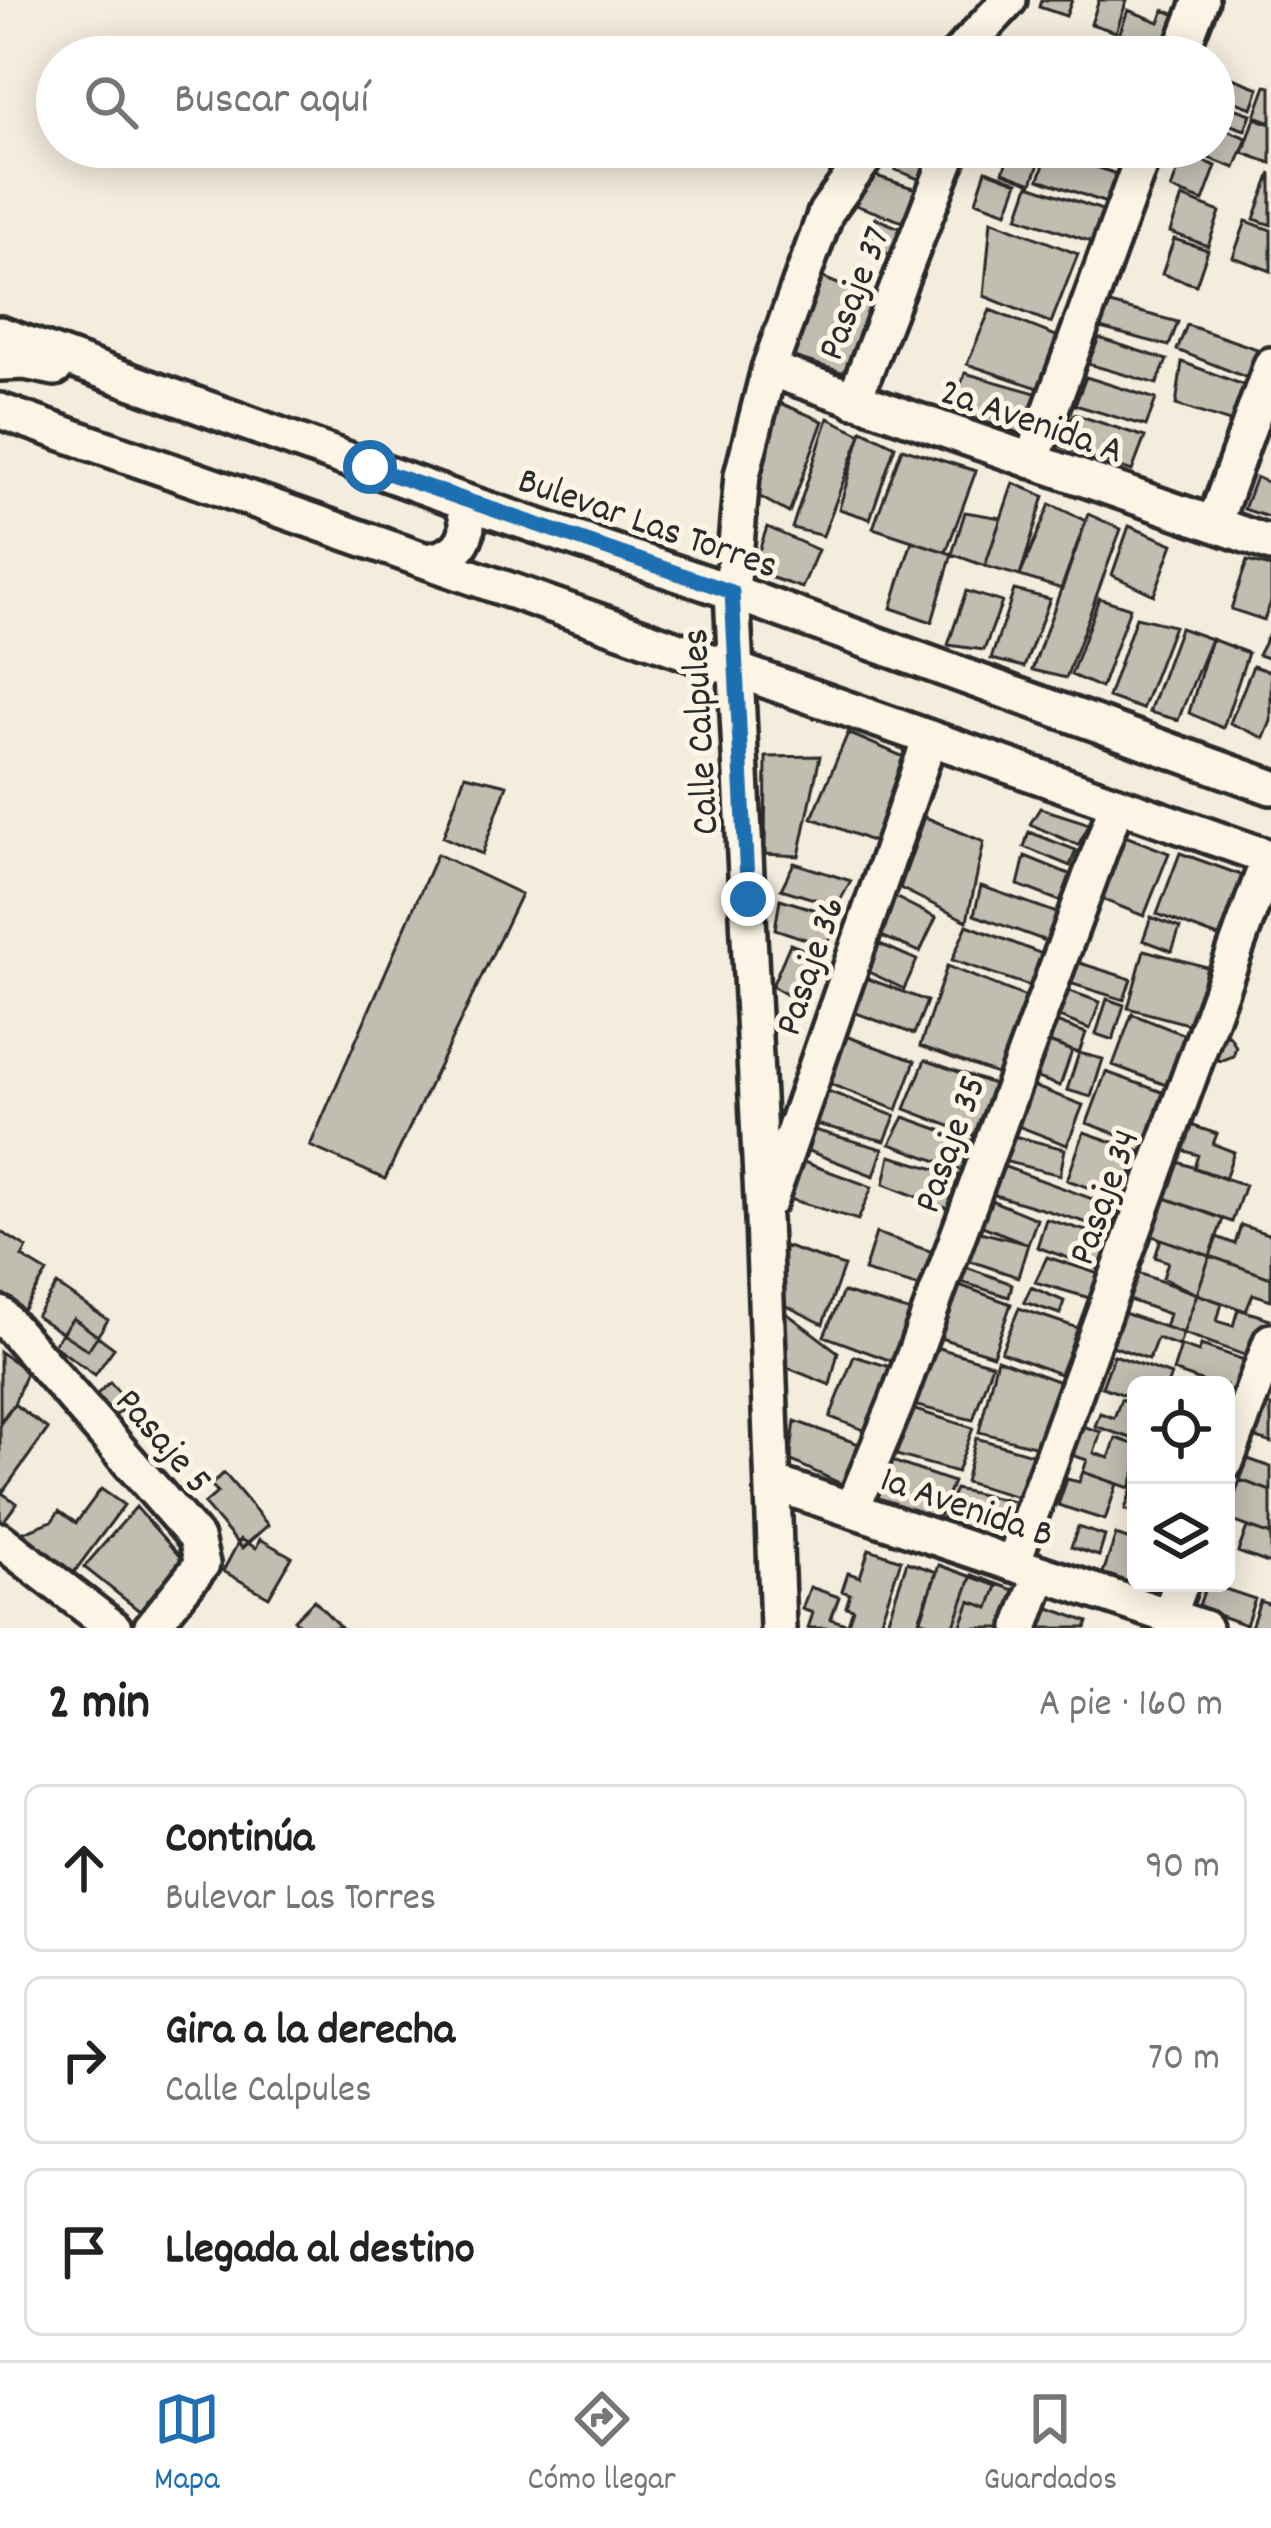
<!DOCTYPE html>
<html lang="es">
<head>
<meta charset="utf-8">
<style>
  :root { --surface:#fff; --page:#f6f6f6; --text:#222; --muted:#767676; --line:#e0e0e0; --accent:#1f6fb2 }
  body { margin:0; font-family:Dekko,sans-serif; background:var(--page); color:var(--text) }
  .controls { position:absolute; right:36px; bottom:36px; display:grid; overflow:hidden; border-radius:18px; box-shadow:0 6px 30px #0003 }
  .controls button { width:108px; height:108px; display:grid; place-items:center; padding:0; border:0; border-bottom:3px solid var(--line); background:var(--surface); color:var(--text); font:60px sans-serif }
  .stop { position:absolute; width:36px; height:36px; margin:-27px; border:9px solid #1f6fb2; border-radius:50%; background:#fff }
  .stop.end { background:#1f6fb2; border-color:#fff; box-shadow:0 3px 12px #0008 }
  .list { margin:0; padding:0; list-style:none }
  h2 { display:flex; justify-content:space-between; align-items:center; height:156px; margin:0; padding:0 48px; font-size:51px }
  h2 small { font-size:39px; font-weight:400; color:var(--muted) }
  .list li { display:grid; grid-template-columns:78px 1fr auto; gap:36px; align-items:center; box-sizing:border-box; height:168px; margin:0 24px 24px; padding:0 24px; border:3px solid var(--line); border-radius:18px }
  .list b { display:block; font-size:45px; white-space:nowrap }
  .list p { margin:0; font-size:39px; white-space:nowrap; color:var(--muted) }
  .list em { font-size:39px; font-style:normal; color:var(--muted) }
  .icon { flex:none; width:66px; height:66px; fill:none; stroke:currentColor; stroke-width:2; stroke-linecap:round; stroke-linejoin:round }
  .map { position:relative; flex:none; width:1271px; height:1628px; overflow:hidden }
  .search { position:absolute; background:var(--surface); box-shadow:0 6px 30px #0003; left:36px; right:36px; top:36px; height:132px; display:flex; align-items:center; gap:30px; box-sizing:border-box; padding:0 42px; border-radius:66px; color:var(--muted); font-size:45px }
  .sheet { height:732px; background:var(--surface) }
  nav { display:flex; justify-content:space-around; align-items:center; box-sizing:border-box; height:168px; border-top:3px solid var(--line); background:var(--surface); font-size:33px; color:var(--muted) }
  nav a { display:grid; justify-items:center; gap:6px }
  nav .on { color:var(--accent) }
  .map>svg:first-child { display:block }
  .building { fill:#c2bdb1; stroke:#2b2b2b; stroke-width:3 }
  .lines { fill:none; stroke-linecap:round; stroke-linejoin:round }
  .minor-casing { stroke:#2b2b2b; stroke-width:42 }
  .minor { stroke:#fcf5e5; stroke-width:33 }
  .route { stroke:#1f6fb2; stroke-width:15 }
  .labels { text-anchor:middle; stroke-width:10; stroke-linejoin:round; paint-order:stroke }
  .street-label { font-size:39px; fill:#2b2b2b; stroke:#fcf5e5 }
</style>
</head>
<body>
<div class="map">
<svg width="1271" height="1628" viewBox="0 0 1271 1628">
  <rect width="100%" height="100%" fill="#f4edde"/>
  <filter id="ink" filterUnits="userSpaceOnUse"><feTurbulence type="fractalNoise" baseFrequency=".00833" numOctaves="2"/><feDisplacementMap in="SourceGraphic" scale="24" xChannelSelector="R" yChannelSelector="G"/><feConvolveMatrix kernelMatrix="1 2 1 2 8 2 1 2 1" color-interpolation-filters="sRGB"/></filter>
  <g filter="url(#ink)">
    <path class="building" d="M 1041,0 L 1072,0 L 1066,16 L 1039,7 Z
      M 1099,0 L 1127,0 L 1116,32 L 1091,24 Z
      M 1128,10 L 1159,22 L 1164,10 L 1179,16 L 1165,57 L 1111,57 Z
      M 1214,71 L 1259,88 L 1252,108 L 1214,94 Z
      M 1266,86 L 1271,87 L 1271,122 L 1255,116 Z
      M 1214,101 L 1251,114 L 1245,130 L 1214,119 Z
      M 1255,118 L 1271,124 L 1271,163 L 1243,153 Z
      M 1214,125 L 1247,138 L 1235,168 L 1180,147 L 1214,147 Z
      M 904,147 L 933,147 L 921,180 L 896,170 Z
      M 1012,147 L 1045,147 L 1032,183 L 1003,172 Z
      M 1076,147 L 1132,147 L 1125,168 L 1075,150 Z
      M 1049,150 L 1119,175 L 1109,204 L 1039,179 Z
      M 1184,154 L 1216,166 L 1203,201 L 1171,189 Z
      M 986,170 L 1018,182 L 1007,212 L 976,201 Z
      M 867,173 L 919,190 L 903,222 L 852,204 Z
      M 1271,173 L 1271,225 L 1254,219 Z
      M 1029,185 L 1105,211 L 1095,243 L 1018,217 Z
      M 1182,197 L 1220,212 L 1208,246 L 1170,232 Z
      M 875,218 L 907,231 L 895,257 L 865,243 Z
      M 991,220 L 1078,254 L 1051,323 L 984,296 Z
      M 1246,221 L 1271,230 L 1271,271 L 1233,257 Z
      M 1174,239 L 1208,250 L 1196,285 L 1162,274 Z
      M 812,273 L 883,303 L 854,376 L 781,353 Z
      M 1110,304 L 1178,322 L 1169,346 L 1100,328 Z
      M 990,310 L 1059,337 L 1038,388 L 967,364 Z
      M 1187,325 L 1257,349 L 1250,379 L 1177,350 Z
      M 1099,338 L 1167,360 L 1157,384 L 1088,364 Z
      M 1182,362 L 1249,387 L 1236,424 L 1176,405 Z
      M 965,373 L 1039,394 L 1022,434 L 951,411 Z
      M 1086,377 L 1156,399 L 1146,426 L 1075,405 Z
      M 780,403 L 823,421 L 789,513 L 755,494 Z
      M 1074,414 L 1145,437 L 1132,471 L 1057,445 Z
      M 828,418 L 861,434 L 823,536 L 792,528 Z
      M 862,430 L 895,446 L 870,519 L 839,509 Z
      M 902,448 L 976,471 L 946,552 L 873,528 Z
      M 1256,477 L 1271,484 L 1271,518 L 1244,509 Z
      M 1013,483 L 1044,496 L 1020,576 L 985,566 Z
      M 1050,504 L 1086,521 L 1062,589 L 1020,576 Z
      M 965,512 L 1001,518 L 985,566 L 952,554 Z
      M 1088,514 L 1121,529 L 1066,678 L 1032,670 Z
      M 1129,526 L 1173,544 L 1154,595 L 1112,575 Z
      M 767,527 L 818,550 L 802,588 L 752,571 Z
      M 912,541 L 952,554 L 932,622 L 891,608 Z
      M 1247,561 L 1271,567 L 1271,602 L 1264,620 L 1231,609 Z
      M 1014,590 L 1050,599 L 1024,667 L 991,659 Z
      M 966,591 L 1002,602 L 984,650 L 948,645 Z
      M 1099,598 L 1130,608 L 1101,688 L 1071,675 Z
      M 1136,617 L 1174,626 L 1142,709 L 1108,697 Z
      M 1180,628 L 1211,639 L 1178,720 L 1149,712 Z
      M 1271,630 L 1271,659 L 1258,655 Z
      M 1211,639 L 1248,653 L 1223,728 L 1189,713 Z
      M 1253,666 L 1271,672 L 1271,721 L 1264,738 L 1230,723 Z
      M 848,733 L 909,759 L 874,842 L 812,818 Z
      M 820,756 L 799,856 L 765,854 L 766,757 Z
      M 465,775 L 507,785 L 482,854 L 443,837 Z
      M 1040,808 L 1090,824 L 1078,845 L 1030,824 Z
      M 925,817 L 984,842 L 967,921 L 900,888 Z
      M 1029,832 L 1076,850 L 1070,866 L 1024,847 Z
      M 1115,832 L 1169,853 L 1144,916 L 1091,895 Z
      M 1180,853 L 1244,876 L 1221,938 L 1157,914 Z
      M 437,854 L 521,894 L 385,1179 L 310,1146 Z
      M 1025,856 L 1072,875 L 1060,901 L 1018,885 Z
      M 794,863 L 851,881 L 837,906 L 781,889 Z
      M 981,886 L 1060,914 L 1049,942 L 974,915 Z
      M 889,894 L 936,918 L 920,952 L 876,934 Z
      M 780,899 L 839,917 L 826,946 L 775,929 Z
      M 1151,917 L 1180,928 L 1172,951 L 1143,940 Z
      M 967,925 L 1045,955 L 1033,987 L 952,960 Z
      M 873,941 L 917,960 L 904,989 L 865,970 Z
      M 790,944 L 821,956 L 803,1004 L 772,986 Z
      M 1144,950 L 1207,967 L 1191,1025 L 1128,1008 Z
      M 1070,960 L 1131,979 L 1124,1000 L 1063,981 Z
      M 947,966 L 1029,998 L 999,1075 L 920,1046 Z
      M 861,976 L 927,1001 L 914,1034 L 845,1009 Z
      M 1056,986 L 1100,1002 L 1090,1029 L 1046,1012 Z
      M 1107,999 L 1124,1005 L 1113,1040 L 1096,1034 Z
      M 1132,1014 L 1185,1035 L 1166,1085 L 1113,1065 Z
      M 1048,1019 L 1086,1033 L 1079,1053 L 1041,1039 Z
      M 1222,1033 L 1230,1036 L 1236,1047 L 1233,1056 L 1220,1061 L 1212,1056 Z
      M 840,1034 L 915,1061 L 897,1110 L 825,1082 Z
      M 1041,1039 L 1072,1051 L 1060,1086 L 1027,1074 Z
      M 1079,1053 L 1103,1059 L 1091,1097 L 1067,1090 Z
      M 925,1060 L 996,1085 L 976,1136 L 905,1109 Z
      M 1106,1072 L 1165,1093 L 1146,1145 L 1087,1123 Z
      M 1025,1083 L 1083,1105 L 1067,1145 L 1010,1123 Z
      M 825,1090 L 895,1116 L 885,1141 L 811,1123 Z
      M 904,1117 L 977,1143 L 965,1171 L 890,1144 Z
      M 1185,1123 L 1217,1134 L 1213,1144 L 1234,1152 L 1225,1179 L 1194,1168 L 1198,1155 L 1176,1148 Z
      M 814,1130 L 883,1149 L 874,1176 L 803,1149 Z
      M 1084,1132 L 1139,1151 L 1122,1199 L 1067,1180 Z
      M 1006,1134 L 1065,1149 L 1060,1175 L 999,1160 Z
      M 890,1156 L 964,1177 L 951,1210 L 884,1184 Z
      M 798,1160 L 872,1187 L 858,1220 L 780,1196 Z
      M 1172,1160 L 1245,1185 L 1232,1222 L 1160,1196 Z
      M 997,1164 L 1120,1209 L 1111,1230 L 982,1191 Z
      M 976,1194 L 1037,1219 L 1028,1244 L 972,1222 Z
      M 1160,1196 L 1223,1219 L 1210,1256 L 1147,1234 Z
      M 1046,1219 L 1110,1238 L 1099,1269 L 1037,1247 Z
      M 1241,1225 L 1271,1235 L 1271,1278 L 1210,1256 L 1217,1237 L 1235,1244 Z
      M 972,1230 L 1028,1244 L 1018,1277 L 959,1257 Z
      M 0,1231 L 27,1248 L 22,1257 L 47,1272 L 14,1325 L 0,1317 Z
      M 876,1233 L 936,1253 L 924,1288 L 864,1271 Z
      M 1161,1239 L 1210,1256 L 1197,1294 L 1163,1278 L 1168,1262 L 1155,1257 Z
      M 784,1246 L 844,1266 L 823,1324 L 781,1303 Z
      M 1210,1256 L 1271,1278 L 1271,1300 L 1253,1294 L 1246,1311 L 1197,1294 Z
      M 1047,1257 L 1099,1274 L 1093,1299 L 1035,1282 Z
      M 961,1265 L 1012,1284 L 1009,1297 L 952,1279 Z
      M 1127,1269 L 1197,1294 L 1183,1333 L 1165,1327 L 1169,1314 L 1118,1296 Z
      M 954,1283 L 1011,1304 L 993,1355 L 928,1334 Z
      M 57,1285 L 108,1320 L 88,1350 L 36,1316 Z
      M 1031,1287 L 1064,1301 L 1060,1314 L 1024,1302 Z
      M 843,1292 L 915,1313 L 897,1363 L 824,1336 Z
      M 1197,1294 L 1222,1303 L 1217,1321 L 1233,1326 L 1238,1309 L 1270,1319 L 1256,1359 L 1183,1333 Z
      M 1019,1308 L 1078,1328 L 1060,1374 L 1001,1352 Z
      M 781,1309 L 838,1352 L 830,1385 L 783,1366 Z
      M 1115,1310 L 1183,1333 L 1179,1346 L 1157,1338 L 1149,1359 L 1104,1343 Z
      M 73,1318 L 114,1348 L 95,1375 L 53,1345 Z
      M 1201,1345 L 1250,1362 L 1239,1394 L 1226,1390 L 1226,1385 L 1212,1385 L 1173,1371 L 1181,1346 L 1199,1352 Z
      M 932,1346 L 992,1364 L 973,1420 L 905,1403 Z
      M 0,1352 L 27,1370 L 14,1404 L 0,1422 Z
      M 1114,1355 L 1171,1375 L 1167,1385 L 1136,1385 L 1136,1399 L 1102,1387 Z
      M 854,1356 L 897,1369 L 874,1434 L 830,1417 Z
      M 997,1359 L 1060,1382 L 1038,1447 L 979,1432 Z
      M 110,1382 L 129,1404 L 114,1417 L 95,1396 Z
      M 1121,1399 L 1136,1404 L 1136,1440 L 1095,1426 L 1100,1413 L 1114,1418 Z
      M 14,1404 L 48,1429 L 2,1493 L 17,1503 L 0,1526 L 0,1424 Z
      M 1266,1404 L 1271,1406 L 1271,1443 L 1254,1437 Z
      M 912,1409 L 973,1428 L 957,1472 L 893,1454 Z
      M 795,1421 L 870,1448 L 859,1492 L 790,1460 Z
      M 1079,1425 L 1101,1432 L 1094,1453 L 1109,1458 L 1116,1438 L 1136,1445 L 1136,1470 L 1130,1488 L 1083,1472 L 1087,1460 L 1069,1454 Z
      M 976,1438 L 1035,1455 L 1021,1498 L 965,1482 Z
      M 1248,1459 L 1271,1467 L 1271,1491 L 1240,1480 Z
      M 892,1461 L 953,1482 L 936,1524 L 871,1500 Z
      M 1083,1472 L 1117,1484 L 1105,1520 L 1058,1505 L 1067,1479 L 1079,1482 Z
      M 224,1473 L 268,1525 L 242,1548 L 204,1504 L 218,1492 L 211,1485 Z
      M 1240,1480 L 1271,1491 L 1271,1535 L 1227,1519 Z
      M 1133,1485 L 1136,1486 L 1136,1513 L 1125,1509 Z
      M 101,1489 L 124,1505 L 72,1575 L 11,1537 L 52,1521 L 59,1511 L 76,1523 Z
      M 955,1489 L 1019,1503 L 1005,1542 L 941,1521 Z
      M 136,1507 L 181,1558 L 146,1616 L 84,1567 Z
      M 1078,1527 L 1105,1536 L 1099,1556 L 1071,1547 Z
      M 1247,1527 L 1271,1535 L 1271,1564 L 1238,1552 Z
      M 1116,1535 L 1136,1542 L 1136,1583 L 1177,1583 L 1172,1597 L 1103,1573 Z
      M 240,1539 L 256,1548 L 260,1539 L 292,1557 L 269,1597 L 223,1571 Z
      M 869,1549 L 901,1560 L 878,1628 L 848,1624 L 853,1609 L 846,1607 L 850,1594 L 842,1591 L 848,1573 L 860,1577 Z
      M 907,1562 L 937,1572 L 918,1628 L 885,1628 Z
      M 939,1565 L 997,1586 L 989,1608 L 970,1601 L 960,1628 L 942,1628 L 919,1620 Z
      M 972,1575 L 1022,1593 L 1010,1628 L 953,1628 Z
      M 1207,1583 L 1255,1599 L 1246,1625 L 1198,1608 Z
      M 810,1587 L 839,1597 L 831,1619 L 857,1628 L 808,1628 L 813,1613 L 802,1609 Z
      M 314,1600 L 341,1628 L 303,1628 L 294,1620 Z
      M 1260,1601 L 1271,1605 L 1271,1628 L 1251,1627 Z
      M 1041,1605 L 1088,1622 L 1086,1628 L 1032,1628 Z"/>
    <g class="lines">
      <defs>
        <path id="minor" d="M 956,57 L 1009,0
          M 1179,57 L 1201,0
          M 0,334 L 460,500 L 732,592 L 1271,787
          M 0,363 L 25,362 L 55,368
          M 769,369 L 1271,544
          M 854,400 L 952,147
          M 0,411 L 1271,858
          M 1032,461 L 1146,147
          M 1214,524 L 1271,365
          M 432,560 C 464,555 476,528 460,500
          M 770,1200 L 930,738
          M 0,1314 L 196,1538 L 202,1564 L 151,1628
          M 1226,1462 L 1271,1341
          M 773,1483 L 1204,1628
          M 852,1509 L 896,1404 L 1117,804
          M 0,1540 L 114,1628
          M 1013,1564 L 1269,857
          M 1169,1616 L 1181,1583
          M 778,1628 L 763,1219 L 732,592 L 742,475 L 769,369 L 826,212 L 873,147
          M 1021,1628 L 1041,1573"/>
      </defs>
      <use href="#minor" class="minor-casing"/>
      <use href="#minor" class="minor"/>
    </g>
  </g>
  <g class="lines" filter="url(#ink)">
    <path class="route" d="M 370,467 L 732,592 L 748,899"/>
  </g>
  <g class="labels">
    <g class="street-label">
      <text transform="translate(851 292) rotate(-69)" y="14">Pasaje 37</text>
      <text transform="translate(1033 418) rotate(19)" y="14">2a Avenida A</text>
      <text transform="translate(649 520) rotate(19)" y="14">Bulevar Las Torres</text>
      <text transform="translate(697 732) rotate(-93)" y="14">Calle Calpules</text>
      <text transform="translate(807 965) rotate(-71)" y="14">Pasaje 36</text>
      <text transform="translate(947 1143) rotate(-70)" y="14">Pasaje 35</text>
      <text transform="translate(1101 1196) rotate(-70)" y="14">Pasaje 34</text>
      <text transform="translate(166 1439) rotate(49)" y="14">Pasaje 5</text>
      <text transform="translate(968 1504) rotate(19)" y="14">1a Avenida B</text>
    </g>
  </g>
</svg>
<div class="controls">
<button><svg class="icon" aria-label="locate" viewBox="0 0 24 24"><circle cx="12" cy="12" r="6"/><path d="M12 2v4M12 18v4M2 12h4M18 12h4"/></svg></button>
<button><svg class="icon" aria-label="layers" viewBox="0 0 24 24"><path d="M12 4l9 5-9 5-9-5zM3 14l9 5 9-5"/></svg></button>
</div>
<div class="stop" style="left:370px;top:467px"></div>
<div class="stop end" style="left:748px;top:899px"></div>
<div class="search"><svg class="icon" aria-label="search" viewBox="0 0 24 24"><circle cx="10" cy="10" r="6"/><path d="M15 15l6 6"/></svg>Buscar aquí</div>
</div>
<section class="sheet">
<h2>2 min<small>A pie · 160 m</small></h2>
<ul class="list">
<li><svg class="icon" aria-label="ahead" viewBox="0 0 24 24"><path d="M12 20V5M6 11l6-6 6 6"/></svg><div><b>Continúa</b><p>Bulevar Las Torres</p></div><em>90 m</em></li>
<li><svg class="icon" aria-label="right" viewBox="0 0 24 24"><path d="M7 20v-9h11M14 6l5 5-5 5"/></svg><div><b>Gira a la derecha</b><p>Calle Calpules</p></div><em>70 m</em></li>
<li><svg class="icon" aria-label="arrive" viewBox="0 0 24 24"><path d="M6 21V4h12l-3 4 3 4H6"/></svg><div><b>Llegada al destino</b></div></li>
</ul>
</section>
<nav>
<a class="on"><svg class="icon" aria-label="map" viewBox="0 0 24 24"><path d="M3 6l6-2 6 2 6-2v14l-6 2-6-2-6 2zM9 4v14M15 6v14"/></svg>Mapa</a>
<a><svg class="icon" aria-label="directions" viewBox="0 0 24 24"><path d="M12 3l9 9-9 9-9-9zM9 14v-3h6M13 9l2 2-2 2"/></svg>Cómo llegar</a>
<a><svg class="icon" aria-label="saved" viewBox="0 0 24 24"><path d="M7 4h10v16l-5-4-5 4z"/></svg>Guardados</a>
</nav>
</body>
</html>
